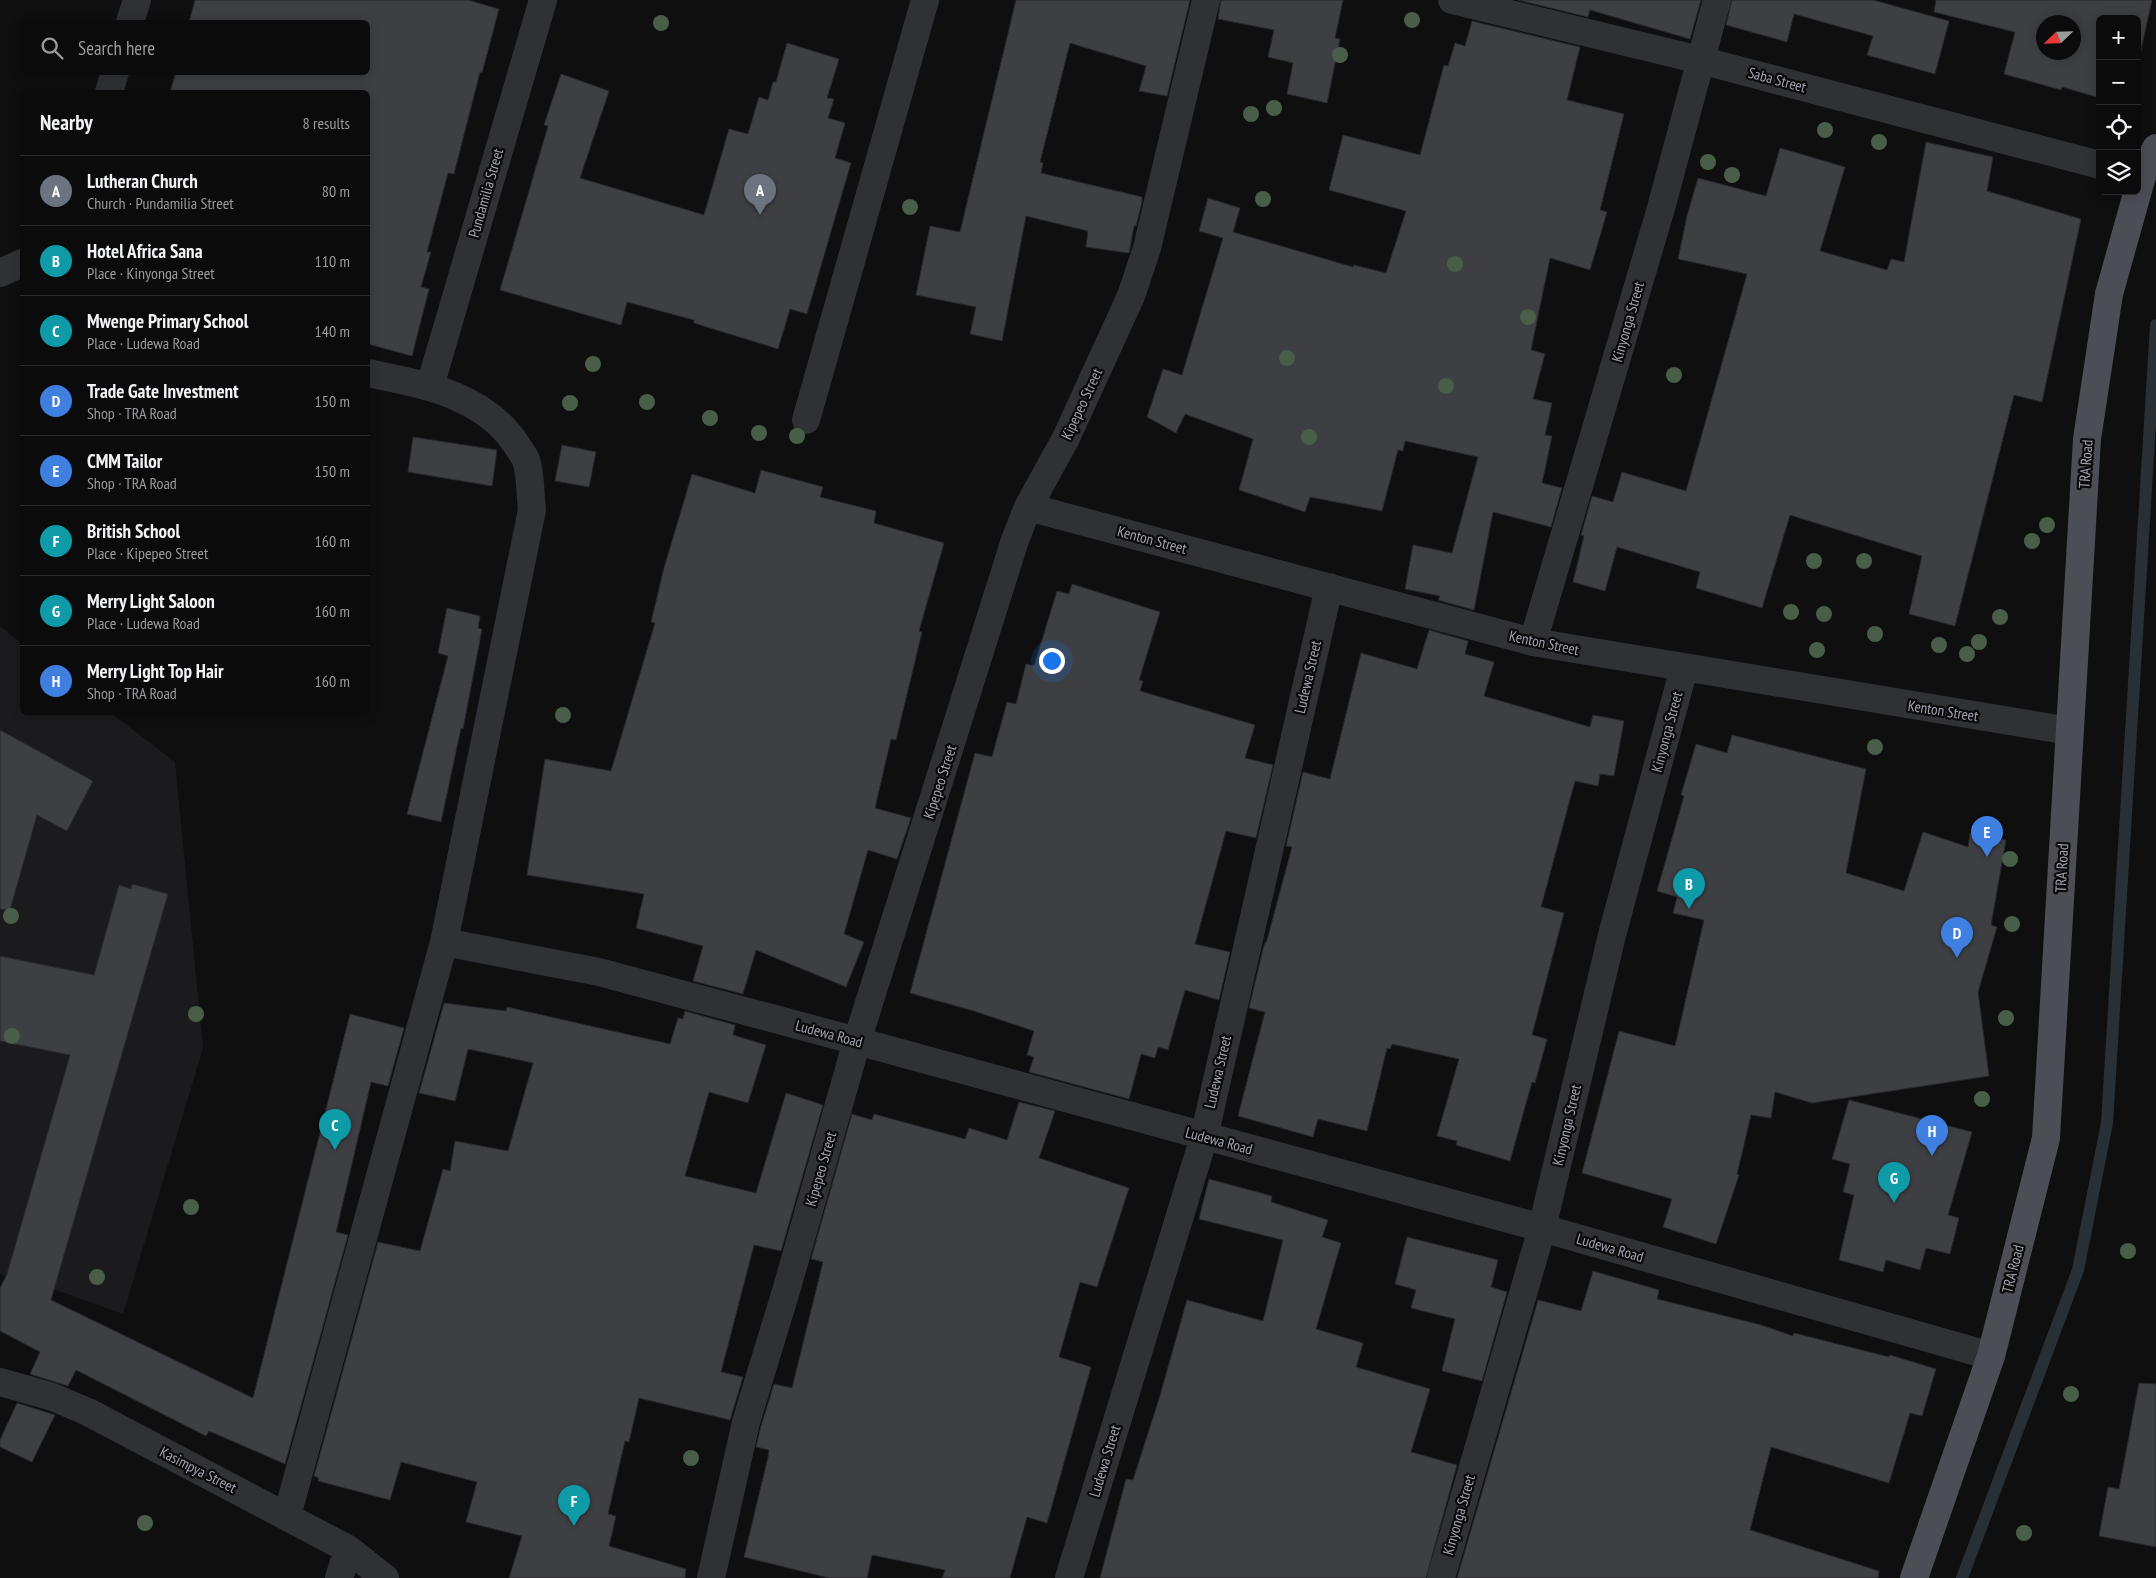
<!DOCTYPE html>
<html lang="en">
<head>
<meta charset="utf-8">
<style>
  :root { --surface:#0b0b0c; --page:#141415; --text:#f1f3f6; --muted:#9a9b9d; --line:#2b2b2d; --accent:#2563eb }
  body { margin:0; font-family:"PT Sans Narrow",sans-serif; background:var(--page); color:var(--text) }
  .controls { position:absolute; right:15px; top:15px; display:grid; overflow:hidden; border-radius:8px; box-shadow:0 2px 12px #0003 }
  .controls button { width:45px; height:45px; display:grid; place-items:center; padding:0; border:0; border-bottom:1px solid var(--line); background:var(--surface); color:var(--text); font:25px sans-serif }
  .compass { position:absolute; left:2036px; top:15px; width:45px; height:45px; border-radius:50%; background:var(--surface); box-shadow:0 2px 12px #0003; rotate:247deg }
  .you { position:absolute; left:1051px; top:660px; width:18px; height:18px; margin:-12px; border:4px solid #fff; border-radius:50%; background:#1a73e8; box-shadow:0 0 0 8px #1a73e833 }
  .badge { display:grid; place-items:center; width:32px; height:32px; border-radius:50%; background:var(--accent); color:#fff; font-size:16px; font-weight:700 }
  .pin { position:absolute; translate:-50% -41px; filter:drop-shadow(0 1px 2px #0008) }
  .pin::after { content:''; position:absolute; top:26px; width:18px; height:15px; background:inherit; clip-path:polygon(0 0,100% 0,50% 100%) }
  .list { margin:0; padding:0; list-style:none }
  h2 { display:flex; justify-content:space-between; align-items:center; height:65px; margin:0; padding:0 20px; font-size:21px }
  h2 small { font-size:16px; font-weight:400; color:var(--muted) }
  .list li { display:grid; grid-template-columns:32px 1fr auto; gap:15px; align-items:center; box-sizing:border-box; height:70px; padding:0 20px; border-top:1px solid var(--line) }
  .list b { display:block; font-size:19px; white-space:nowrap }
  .list p { margin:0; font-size:16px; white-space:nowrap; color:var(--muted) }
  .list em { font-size:16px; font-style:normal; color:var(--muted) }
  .icon { flex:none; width:28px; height:28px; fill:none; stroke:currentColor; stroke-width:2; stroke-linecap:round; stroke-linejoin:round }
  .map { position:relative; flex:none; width:2156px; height:1578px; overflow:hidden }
  .search { position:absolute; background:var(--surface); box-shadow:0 2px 12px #0003; left:20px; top:20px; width:350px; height:55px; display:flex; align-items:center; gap:12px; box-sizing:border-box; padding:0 18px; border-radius:8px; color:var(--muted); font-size:19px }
  .panel { position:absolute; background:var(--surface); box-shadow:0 2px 12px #0003; left:20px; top:90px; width:350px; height:625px; border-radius:8px }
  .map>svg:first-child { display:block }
  .built { fill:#1b1b1d }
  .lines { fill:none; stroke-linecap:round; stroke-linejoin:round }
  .stream { stroke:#283036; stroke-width:12 }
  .building { fill:#3e3f43; stroke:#29292d; fill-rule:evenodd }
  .minor { stroke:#303135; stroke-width:28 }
  .major { stroke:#4c4e55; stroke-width:28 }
  .tree { fill:#485e48 }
  .labels { text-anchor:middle; stroke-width:4.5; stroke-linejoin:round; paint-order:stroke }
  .street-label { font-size:15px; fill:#a0a6b2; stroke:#0a0a0b }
</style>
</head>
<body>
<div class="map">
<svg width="2156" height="1578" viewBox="0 0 2156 1578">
  <rect width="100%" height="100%" fill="#0f0f10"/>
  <path class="built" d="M 0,626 L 22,644 L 22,712 L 111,713 L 175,762 L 203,1048 L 123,1314 L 59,1291 L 0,1274 Z"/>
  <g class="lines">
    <path class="stream" d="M 1962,1578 L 2078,1270 L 2107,1123 L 2156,325"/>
  </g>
  <path class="building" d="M 195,0 L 468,0 L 499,9 L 482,73 L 480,72 L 454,174 L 448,173 L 427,252 L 431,252 L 421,287 L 429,289 L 412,356 L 368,344 L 368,92 L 170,92 L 176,72 L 368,72 L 368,22 L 189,22 Z
    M 1016,0 L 1190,0 L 1167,96 L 1139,91 L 1146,66 L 1070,43 L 1040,162 L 1043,163 L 1041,173 L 1142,197 L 1142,202 L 1136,226 L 1134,226 L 1129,253 L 1086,247 L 1088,231 L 1026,216 L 1002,341 L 970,334 L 976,307 L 916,295 L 930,226 L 960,232 Z
    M 1221,0 L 1343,0 L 1335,38 L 1340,39 L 1327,103 L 1287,94 L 1293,63 L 1268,57 L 1274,30 L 1218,19 Z
    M 1518,0 L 1701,0 L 1690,39 L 1590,10 L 1588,17 Z
    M 1732,0 L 1873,0 L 1949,21 L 1935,74 L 1867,55 L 1873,36 L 1794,14 L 1787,42 L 1726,25 Z
    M 1936,0 L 2152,0 L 2137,68 L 2137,19 L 2100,19 L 2100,98 L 2062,87 L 2061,90 L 2004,74 L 2015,32 L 1934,12 ZM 2044,22 L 2074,22 L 2074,52 L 2044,52 Z
    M 1472,21 L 1580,47 L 1567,100 L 1624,114 L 1600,210 L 1607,212 L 1590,270 L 1550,258 L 1531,350 L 1545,354 L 1533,399 L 1552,403 L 1545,435 L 1552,436 L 1542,483 L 1562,488 L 1551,527 L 1493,512 L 1474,610 L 1438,600 L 1440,596 L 1405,589 L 1413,545 L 1452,553 L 1478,457 L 1405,441 L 1403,451 L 1398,450 L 1382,511 L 1310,497 L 1305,512 L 1239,490 L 1253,439 L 1185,414 L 1176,433 L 1147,417 L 1163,369 L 1182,375 L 1223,238 L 1199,231 L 1208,198 L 1240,208 L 1233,232 L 1353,267 L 1354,265 L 1386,273 L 1406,211 L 1329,190 L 1343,135 L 1420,155 L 1444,65 L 1448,66 L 1455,43 L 1465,46 Z
    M 787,43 L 839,59 L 827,98 L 834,99 L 828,118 L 845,123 L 835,158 L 851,163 L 807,314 L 790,309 L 778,349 L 694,323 L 694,320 L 627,302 L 621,325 L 500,290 L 548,126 L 544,125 L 561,74 L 609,91 L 580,178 L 704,215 L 729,129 L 748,134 L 759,97 L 768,100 L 773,82 L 776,82 Z
    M 1926,142 L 1993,157 L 1987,191 L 2081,219 L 2042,402 L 2014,395 L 1955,626 L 1909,614 L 1922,556 L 1790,515 L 1762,608 L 1696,588 L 1700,572 L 1617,547 L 1605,591 L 1573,582 L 1584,536 L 1581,535 L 1592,496 L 1613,502 L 1622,472 L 1686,491 L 1747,274 L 1678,259 L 1687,216 L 1698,178 L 1766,196 L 1780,148 L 1845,167 L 1820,251 L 1887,270 L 1891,259 L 1904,262 Z
    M 413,437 L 497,450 L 492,486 L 408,472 Z
    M 562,445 L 596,452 L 589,487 L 555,481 Z
    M 761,470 L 823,487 L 820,497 L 876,511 L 874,523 L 944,543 L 919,631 L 922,632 L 896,740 L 891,739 L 875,808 L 911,818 L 897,859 L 868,850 L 844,934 L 864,942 L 846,987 L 756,950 L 743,994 L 693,981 L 703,946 L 636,928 L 644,894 L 527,875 L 545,759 L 611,771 L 655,623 L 651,622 L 664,568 L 692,474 L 755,493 Z
    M 1072,584 L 1160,612 L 1139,680 L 1143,681 L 1140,691 L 1255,725 L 1245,758 L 1273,765 L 1256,838 L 1226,831 L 1195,944 L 1230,952 L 1219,1000 L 1185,990 L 1168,1050 L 1158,1047 L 1155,1058 L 1141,1054 L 1129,1099 L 1029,1072 L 1034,1057 L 1027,1055 L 1034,1031 L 974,1011 L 910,993 L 975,753 L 992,757 L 1007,702 L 1016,704 L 1026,664 L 1034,666 L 1057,591 L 1069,594 Z
    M 447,608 L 480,616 L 478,628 L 482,629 L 463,729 L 461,728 L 441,822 L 407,814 L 448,656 L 438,653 Z
    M 1429,630 L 1468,641 L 1465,654 L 1494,662 L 1484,696 L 1590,727 L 1593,715 L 1624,721 L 1614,776 L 1600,774 L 1598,786 L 1575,781 L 1541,907 L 1564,913 L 1532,1035 L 1547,1039 L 1535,1083 L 1532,1082 L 1510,1161 L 1456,1145 L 1457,1141 L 1437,1136 L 1459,1059 L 1392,1044 L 1390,1049 L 1387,1048 L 1367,1131 L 1318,1119 L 1313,1137 L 1238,1116 L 1265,1012 L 1249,1008 L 1264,945 L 1267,940 L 1292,847 L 1286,846 L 1303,772 L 1330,779 L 1361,653 L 1417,669 Z
    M 0,730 L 93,781 L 67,831 L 37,815 L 10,910 L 0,909 Z
    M 1732,735 L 1866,769 L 1846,873 L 1904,891 L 1923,832 L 1968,847 L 1970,833 L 2006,840 L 1991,925 L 1997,927 L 1978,992 L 1989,1076 L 1812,1103 L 1775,1092 L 1771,1118 L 1751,1115 L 1737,1174 L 1739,1175 L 1716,1244 L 1663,1227 L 1672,1199 L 1582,1173 L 1619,1031 L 1675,1046 L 1704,920 L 1673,913 L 1677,897 L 1657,891 L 1684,796 L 1681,795 L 1696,744 L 1727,753 Z
    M 132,884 L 168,894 L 51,1300 L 253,1398 L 350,1014 L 404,1028 L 388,1086 L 371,1082 L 336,1232 L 348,1235 L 285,1464 L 209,1431 L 206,1436 L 76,1370 L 68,1386 L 30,1374 L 40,1352 L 0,1331 L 0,1288 L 7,1274 L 70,1055 L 0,1041 L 0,956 L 94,975 L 119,885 L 131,889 Z
    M 444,1003 L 506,1011 L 507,1007 L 670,1044 L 678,1018 L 683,1019 L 685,1011 L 735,1025 L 733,1035 L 766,1045 L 748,1103 L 709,1092 L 685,1176 L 756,1193 L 786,1093 L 823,1105 L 781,1251 L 754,1245 L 721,1372 L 743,1377 L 730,1420 L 639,1398 L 629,1442 L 625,1441 L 608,1514 L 616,1516 L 609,1546 L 686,1569 L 685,1578 L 509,1578 L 522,1536 L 466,1522 L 477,1482 L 401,1462 L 390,1500 L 318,1481 L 319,1478 L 314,1476 L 378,1242 L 420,1251 L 443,1169 L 450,1171 L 455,1141 L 508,1151 L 533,1063 L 468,1049 L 455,1101 L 419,1093 Z
    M 1849,1100 L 1972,1132 L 1948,1215 L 1959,1218 L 1950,1254 L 1926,1248 L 1920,1270 L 1886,1260 L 1883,1272 L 1839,1260 L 1854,1195 L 1843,1192 L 1850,1164 L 1832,1159 Z
    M 1019,1102 L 1055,1111 L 1039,1158 L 1129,1188 L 1097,1287 L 1080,1282 L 1059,1357 L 1091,1367 L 1047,1523 L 1027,1517 L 1010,1578 L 942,1578 L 945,1570 L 872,1555 L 867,1578 L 829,1578 L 744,1557 L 768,1457 L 769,1450 L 756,1447 L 761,1426 L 774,1384 L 792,1388 L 823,1262 L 811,1259 L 852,1114 L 872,1120 L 874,1114 L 965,1139 L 969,1128 L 1007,1140 Z
    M 1209,1179 L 1272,1196 L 1271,1202 L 1328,1220 L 1322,1237 L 1341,1243 L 1316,1329 L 1363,1343 L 1356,1367 L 1430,1389 L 1411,1452 L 1457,1465 L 1426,1578 L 1100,1578 L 1126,1479 L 1133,1480 L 1159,1399 L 1187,1300 L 1263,1321 L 1283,1240 L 1199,1219 Z
    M 1407,1237 L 1498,1260 L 1491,1287 L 1507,1292 L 1482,1381 L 1442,1371 L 1455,1319 L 1411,1308 L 1416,1290 L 1395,1284 Z
    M 1593,1271 L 1659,1290 L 1657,1299 L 1761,1325 L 1793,1336 L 1794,1333 L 1889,1357 L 1890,1355 L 1936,1369 L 1922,1416 L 1910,1413 L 1889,1483 L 1771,1447 L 1750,1530 L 1879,1571 L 1878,1578 L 1457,1578 L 1538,1300 L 1581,1311 Z
    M 2139,1383 L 2156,1384 L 2156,1547 L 2099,1536 L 2108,1487 L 2119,1489 Z
    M 17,1403 L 55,1415 L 32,1462 L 0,1447 L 0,1440 Z"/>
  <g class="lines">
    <path class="minor" d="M 1452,0 L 1700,60 L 2100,165
      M 130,22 L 137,0
      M 109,92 L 115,72
      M 0,273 L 22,263
      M 430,386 L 543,0
      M 806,420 L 925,0
      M 1028,507 L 1533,642 L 2070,731
      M 1533,642 L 1661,208 L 1717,0
      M 444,942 L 599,972 L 857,1041 L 1542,1228 L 1991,1356
      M 0,1382 L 53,1397 L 88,1412 L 348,1549 L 385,1578
      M 287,1516 L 444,942 L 532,510 C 530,494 531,475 526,460 C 524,455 519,449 516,444 C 483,394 421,384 368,373
      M 339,1578 L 348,1549
      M 711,1578 L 746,1422 L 786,1291 L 857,1041 L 1015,540 L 1028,507 L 1066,438 L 1131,296 L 1147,248 L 1206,0
      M 1069,1578 L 1204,1137 L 1329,587
      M 1441,1578 L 1542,1228 L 1612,935 L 1684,668"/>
    <path class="major" d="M 1914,1578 L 1991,1356 L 2046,1138 L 2087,439 L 2109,294 L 2142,176 L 2156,148"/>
  </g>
  <g class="tree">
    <circle cx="1412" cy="20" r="8"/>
    <circle cx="661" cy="23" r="8"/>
    <circle cx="1340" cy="55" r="8"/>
    <circle cx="1274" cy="108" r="8"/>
    <circle cx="1251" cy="114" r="8"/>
    <circle cx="1825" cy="130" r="8"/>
    <circle cx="1879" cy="142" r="8"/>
    <circle cx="1708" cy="162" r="8"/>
    <circle cx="1732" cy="175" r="8"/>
    <circle cx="1263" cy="199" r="8"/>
    <circle cx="910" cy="207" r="8"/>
    <circle cx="1455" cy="264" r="8"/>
    <circle cx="1528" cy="317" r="8"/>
    <circle cx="1287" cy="358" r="8"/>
    <circle cx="593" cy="364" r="8"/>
    <circle cx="1674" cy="375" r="8"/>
    <circle cx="1446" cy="386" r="8"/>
    <circle cx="647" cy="402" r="8"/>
    <circle cx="570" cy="403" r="8"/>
    <circle cx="710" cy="418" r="8"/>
    <circle cx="759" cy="433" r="8"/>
    <circle cx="797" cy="436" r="8"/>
    <circle cx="1309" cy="437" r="8"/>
    <circle cx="2047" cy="525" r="8"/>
    <circle cx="2032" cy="541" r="8"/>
    <circle cx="1814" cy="561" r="8"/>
    <circle cx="1864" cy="561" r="8"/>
    <circle cx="1791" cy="612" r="8"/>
    <circle cx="1824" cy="614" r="8"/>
    <circle cx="2000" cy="617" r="8"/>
    <circle cx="1875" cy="634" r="8"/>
    <circle cx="1979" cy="642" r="8"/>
    <circle cx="1939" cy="645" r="8"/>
    <circle cx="1817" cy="650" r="8"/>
    <circle cx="1967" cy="654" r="8"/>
    <circle cx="563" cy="715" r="8"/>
    <circle cx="1875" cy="747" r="8"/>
    <circle cx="2010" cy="859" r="8"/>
    <circle cx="11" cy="916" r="8"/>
    <circle cx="2012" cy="924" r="8"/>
    <circle cx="196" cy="1014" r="8"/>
    <circle cx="2006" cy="1018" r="8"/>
    <circle cx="12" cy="1036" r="8"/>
    <circle cx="1982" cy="1099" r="8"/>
    <circle cx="191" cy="1207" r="8"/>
    <circle cx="2128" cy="1251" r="8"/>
    <circle cx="97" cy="1277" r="8"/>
    <circle cx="2071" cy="1394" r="8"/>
    <circle cx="691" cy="1458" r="8"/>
    <circle cx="145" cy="1523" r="8"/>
    <circle cx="2024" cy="1533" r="8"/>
  </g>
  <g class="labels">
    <g class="street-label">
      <text transform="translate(1777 80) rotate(15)" y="5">Saba Street</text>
      <text transform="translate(486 193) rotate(-74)" y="5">Pundamilia Street</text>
      <text transform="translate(1628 322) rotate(-74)" y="5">Kinyonga Street</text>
      <text transform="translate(1082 404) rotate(-65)" y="5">Kipepeo Street</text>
      <text transform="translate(2086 464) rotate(-86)" y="5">TRA Road</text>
      <text transform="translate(1152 540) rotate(15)" y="5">Kenton Street</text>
      <text transform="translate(1544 643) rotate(12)" y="5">Kenton Street</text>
      <text transform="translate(1308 677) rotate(-77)" y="5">Ludewa Street</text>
      <text transform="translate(1943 711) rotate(9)" y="5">Kenton Street</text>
      <text transform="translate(1667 732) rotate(-75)" y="5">Kinyonga Street</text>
      <text transform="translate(940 782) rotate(-72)" y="5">Kipepeo Street</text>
      <text transform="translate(2062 868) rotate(-87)" y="5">TRA Road</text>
      <text transform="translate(829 1034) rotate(15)" y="5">Ludewa Road</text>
      <text transform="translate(1218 1072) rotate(-77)" y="5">Ludewa Street</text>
      <text transform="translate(1567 1125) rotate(-77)" y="5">Kinyonga Street</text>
      <text transform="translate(1219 1141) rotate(15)" y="5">Ludewa Road</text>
      <text transform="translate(821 1169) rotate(-74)" y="5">Kipepeo Street</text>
      <text transform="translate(1610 1248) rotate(16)" y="5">Ludewa Road</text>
      <text transform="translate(2013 1269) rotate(-76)" y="5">TRA Road</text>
      <text transform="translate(1105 1461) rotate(-73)" y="5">Ludewa Street</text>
      <text transform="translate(198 1470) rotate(27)" y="5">Kasimpya Street</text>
      <text transform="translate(1459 1515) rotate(-74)" y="5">Kinyonga Street</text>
    </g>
  </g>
</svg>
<div class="controls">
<button>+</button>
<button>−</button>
<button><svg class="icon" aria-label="locate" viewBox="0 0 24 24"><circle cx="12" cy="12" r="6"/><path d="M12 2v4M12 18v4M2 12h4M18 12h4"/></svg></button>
<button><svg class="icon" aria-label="layers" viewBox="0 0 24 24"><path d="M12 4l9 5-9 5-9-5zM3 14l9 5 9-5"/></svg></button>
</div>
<svg class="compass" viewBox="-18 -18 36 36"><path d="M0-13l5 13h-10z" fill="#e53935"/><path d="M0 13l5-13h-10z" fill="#9a9b9d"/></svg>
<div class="you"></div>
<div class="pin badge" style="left:760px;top:215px;background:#6b7280">A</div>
<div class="pin badge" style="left:1689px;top:909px;background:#0f9aa8">B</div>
<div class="pin badge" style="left:335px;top:1150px;background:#0f9aa8">C</div>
<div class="pin badge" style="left:1957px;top:958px;background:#3f7fe0">D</div>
<div class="pin badge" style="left:1987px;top:857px;background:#3f7fe0">E</div>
<div class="pin badge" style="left:574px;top:1526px;background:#0f9aa8">F</div>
<div class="pin badge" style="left:1894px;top:1203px;background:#0f9aa8">G</div>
<div class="pin badge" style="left:1932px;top:1156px;background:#3f7fe0">H</div>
<div class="search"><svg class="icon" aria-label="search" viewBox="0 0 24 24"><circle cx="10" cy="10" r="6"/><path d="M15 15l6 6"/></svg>Search here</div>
<section class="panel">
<h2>Nearby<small>8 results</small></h2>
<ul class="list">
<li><span class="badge" style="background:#6b7280">A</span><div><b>Lutheran Church</b><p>Church · Pundamilia Street</p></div><em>80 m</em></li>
<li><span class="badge" style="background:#0f9aa8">B</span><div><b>Hotel Africa Sana</b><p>Place · Kinyonga Street</p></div><em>110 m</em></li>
<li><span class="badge" style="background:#0f9aa8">C</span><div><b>Mwenge Primary School</b><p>Place · Ludewa Road</p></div><em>140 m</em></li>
<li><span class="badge" style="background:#3f7fe0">D</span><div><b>Trade Gate Investment</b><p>Shop · TRA Road</p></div><em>150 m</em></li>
<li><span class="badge" style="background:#3f7fe0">E</span><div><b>CMM Tailor</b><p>Shop · TRA Road</p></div><em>150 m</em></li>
<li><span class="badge" style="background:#0f9aa8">F</span><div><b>British School</b><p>Place · Kipepeo Street</p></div><em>160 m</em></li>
<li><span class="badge" style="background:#0f9aa8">G</span><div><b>Merry Light Saloon</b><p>Place · Ludewa Road</p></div><em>160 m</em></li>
<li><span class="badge" style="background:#3f7fe0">H</span><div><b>Merry Light Top Hair</b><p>Shop · TRA Road</p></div><em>160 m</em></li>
</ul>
</section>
</div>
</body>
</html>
